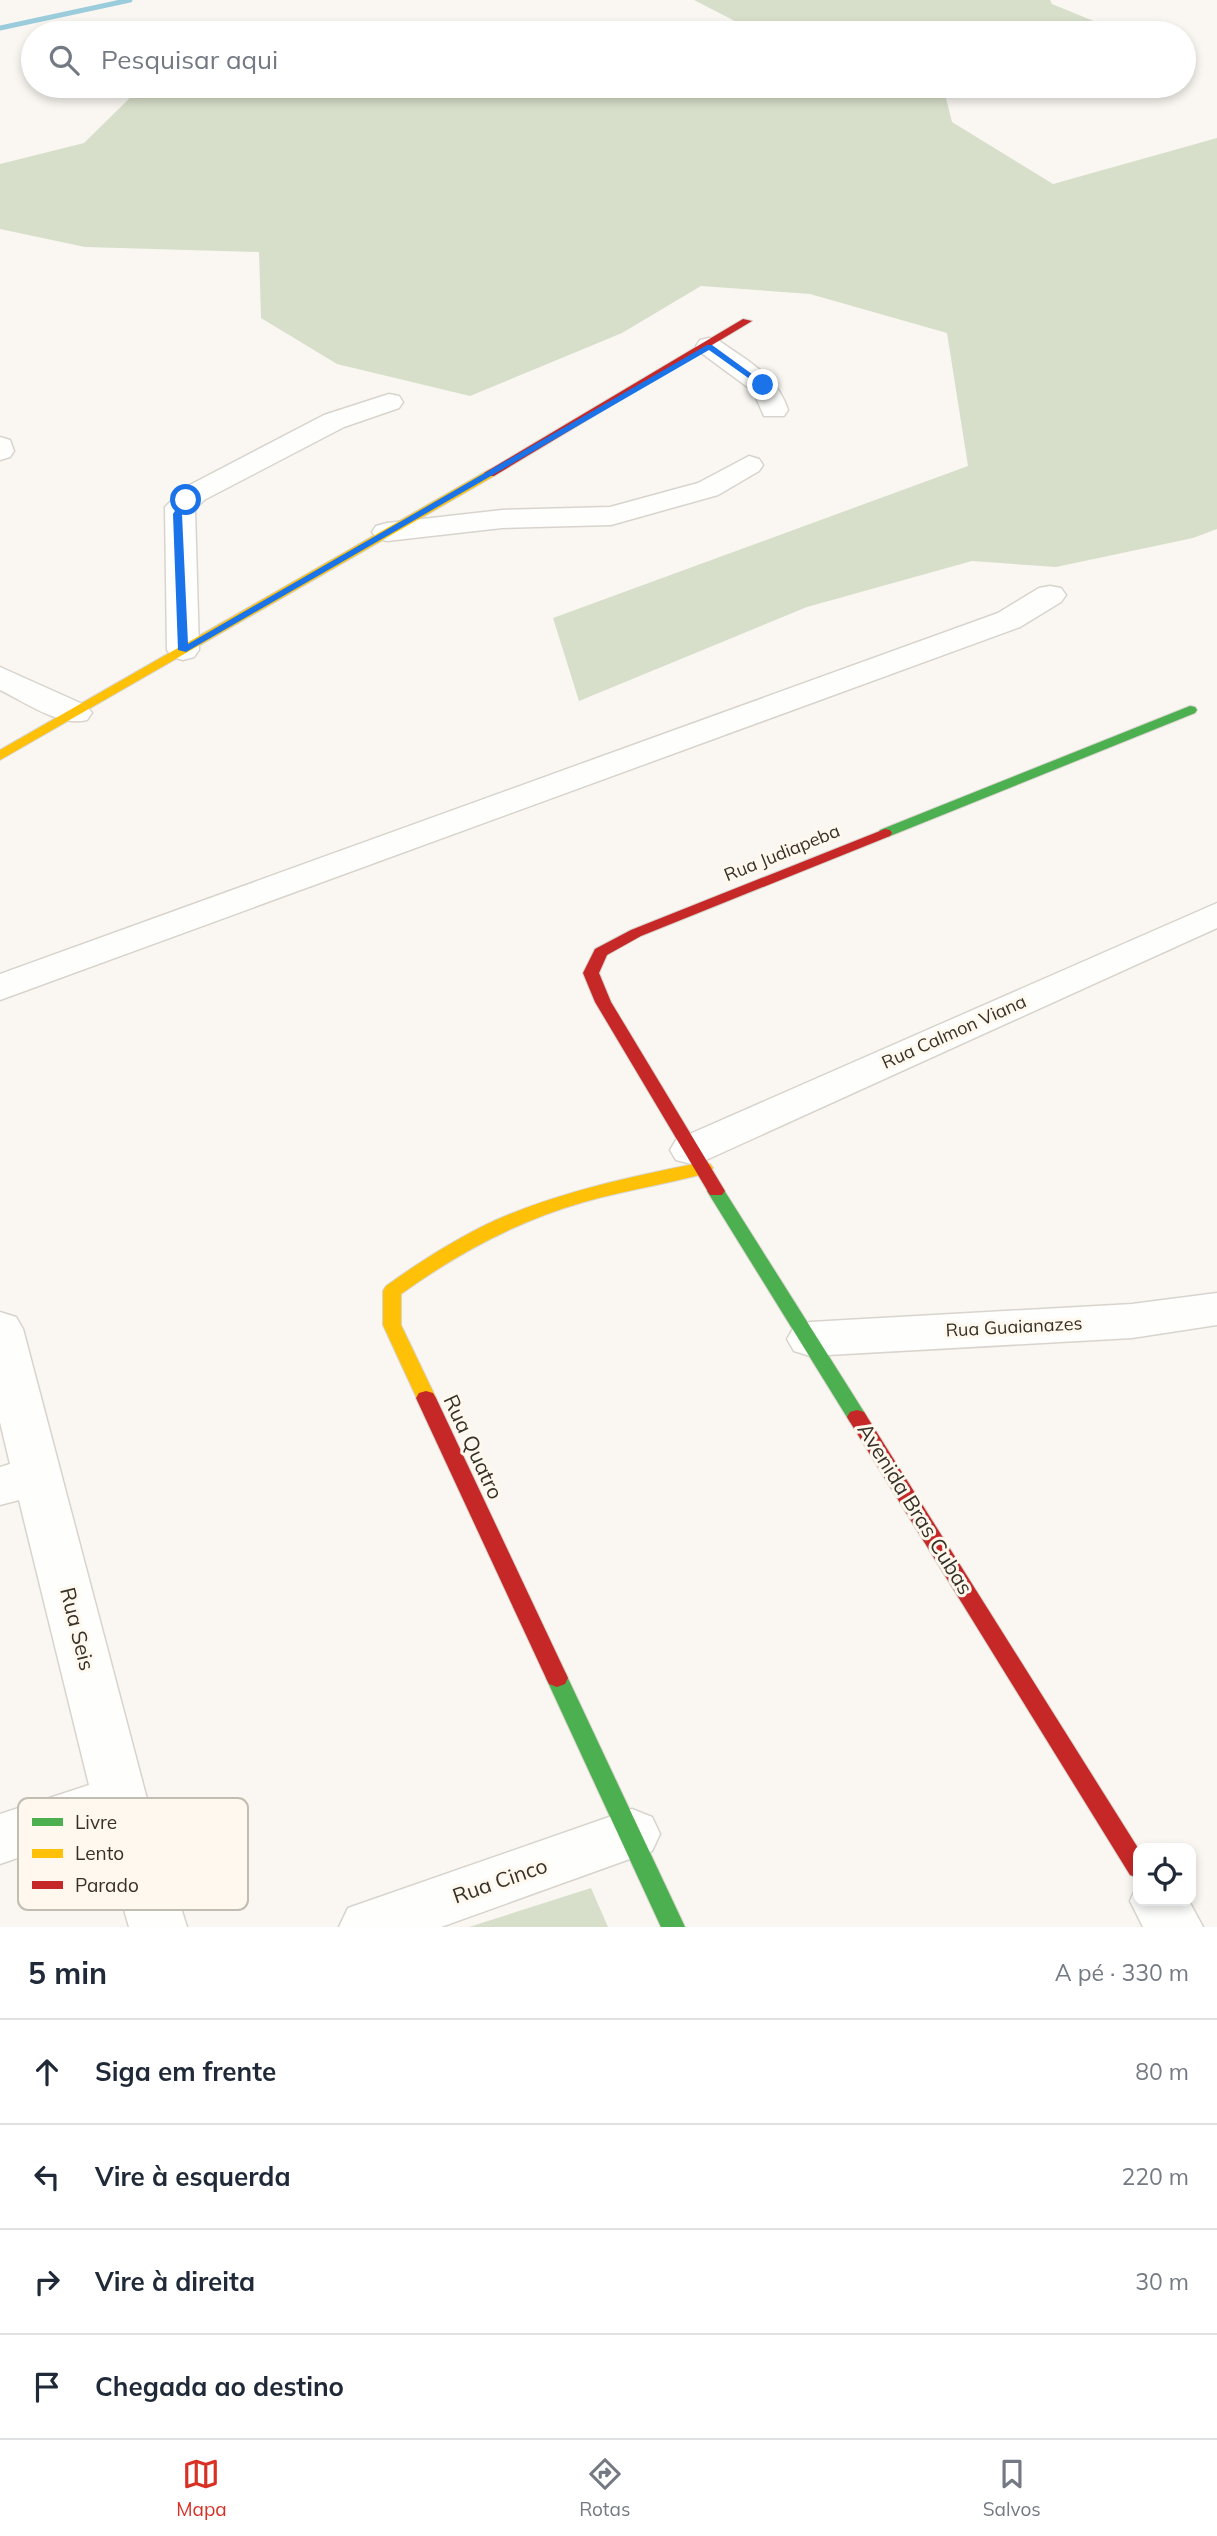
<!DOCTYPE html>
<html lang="pt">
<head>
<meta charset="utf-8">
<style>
  :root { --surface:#fff; --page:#f2f2f3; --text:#1f2937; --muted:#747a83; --line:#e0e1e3; --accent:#d93025 }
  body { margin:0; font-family:Mulish,sans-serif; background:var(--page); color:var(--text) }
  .controls { position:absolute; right:21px; bottom:21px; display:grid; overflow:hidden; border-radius:14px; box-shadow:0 4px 10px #0003 }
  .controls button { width:63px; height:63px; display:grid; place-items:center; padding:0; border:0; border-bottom:2px solid var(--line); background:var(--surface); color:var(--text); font:35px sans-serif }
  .stop { position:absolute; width:21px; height:21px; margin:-16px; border:5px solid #1a73e8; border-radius:50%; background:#fff }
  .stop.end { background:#1a73e8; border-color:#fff; box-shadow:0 2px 7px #0008 }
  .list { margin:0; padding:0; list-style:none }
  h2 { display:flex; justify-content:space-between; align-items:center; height:91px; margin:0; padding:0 28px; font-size:30px }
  h2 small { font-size:23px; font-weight:400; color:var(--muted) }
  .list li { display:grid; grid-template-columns:46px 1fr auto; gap:21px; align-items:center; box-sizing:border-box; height:105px; padding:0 28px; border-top:2px solid var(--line) }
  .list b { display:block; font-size:26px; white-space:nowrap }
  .list em { font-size:23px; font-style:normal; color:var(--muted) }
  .icon { flex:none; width:38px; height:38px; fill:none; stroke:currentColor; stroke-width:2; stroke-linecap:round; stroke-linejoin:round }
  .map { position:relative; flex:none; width:1217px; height:1927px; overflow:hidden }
  .search { position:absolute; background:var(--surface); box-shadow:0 4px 10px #0003; left:21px; right:21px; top:21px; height:77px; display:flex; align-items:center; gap:18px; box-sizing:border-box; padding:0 24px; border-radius:38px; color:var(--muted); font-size:26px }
  .sheet { height:511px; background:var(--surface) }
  nav { display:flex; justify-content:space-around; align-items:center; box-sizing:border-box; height:98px; border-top:2px solid var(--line); background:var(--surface); font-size:19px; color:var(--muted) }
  nav a { display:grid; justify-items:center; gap:4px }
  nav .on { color:var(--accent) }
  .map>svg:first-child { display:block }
  .green { fill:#d7dfca }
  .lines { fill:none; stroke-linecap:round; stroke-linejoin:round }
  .stream { stroke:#9bccdb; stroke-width:5 }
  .street-casing { stroke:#d8d4cd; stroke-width:3 }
  .fast-casing { stroke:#d8d4cd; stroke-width:2 }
  .slow-casing { stroke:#d8d4cd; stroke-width:2 }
  .jam-casing { stroke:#d8d4cd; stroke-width:2 }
  .street { fill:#fefefd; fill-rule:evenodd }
  .fast { fill:#4caf50; fill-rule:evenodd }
  .slow { fill:#ffc107; fill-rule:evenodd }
  .jam { fill:#c62828; fill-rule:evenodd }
  .route { fill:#1a73e8 }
  .labels { text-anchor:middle; stroke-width:6; stroke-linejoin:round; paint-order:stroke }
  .street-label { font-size:18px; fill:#373228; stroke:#fef8ee }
  .near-street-label { font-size:21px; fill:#373228; stroke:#fef8ee }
  .key { fill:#fef8ee; stroke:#c2bdb3; stroke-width:2 }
  .key-label { font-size:19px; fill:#373228 }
</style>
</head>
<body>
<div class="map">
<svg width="1217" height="1927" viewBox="0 0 1217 1927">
  <rect width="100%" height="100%" fill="#faf7f2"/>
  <path class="green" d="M 694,0 L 1050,0 L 1052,4 L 1118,31 L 758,33 Z
    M 142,86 L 943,86 L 952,122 L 1053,184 L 1217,138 L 1217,529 L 1193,538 L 1056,567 L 972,561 L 807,607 L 579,701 L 553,618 L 968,466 L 947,333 L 810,294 L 701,286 L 622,333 L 470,396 L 337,364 L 261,318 L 259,252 L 85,247 L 0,229 L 0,164 L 84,143 Z
    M 591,1888 L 608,1927 L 469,1927 Z"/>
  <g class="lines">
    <path class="stream" d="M 0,28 L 130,0"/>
    <defs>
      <path id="street" d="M 709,338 L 718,340 C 747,361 777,375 788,410 L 784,416 L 764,416 L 753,391 L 700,352 L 696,346 L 700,340 Z
        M 389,394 L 399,396 L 403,402 L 399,408 L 344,427 L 204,500 L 195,509 L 199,650 L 194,657 L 183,660 L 172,657 L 167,650 L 165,507 L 184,488 L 324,415 Z
        M 0,437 L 10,440 L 14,451 L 10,457 L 0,460 Z
        M 749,456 L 759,459 L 763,465 L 759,471 L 718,495 L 611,525 L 502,528 L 387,541 L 376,538 L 372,532 L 376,526 L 387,523 L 502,510 L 610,507 L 698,483 Z
        M 1050,586 L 1061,588 L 1066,595 L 1061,602 L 1020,627 L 0,1000 L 0,974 L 998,613 L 1039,588 Z
        M 0,667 L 87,706 L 92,713 L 87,720 C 59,727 25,702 0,690 Z
        M 1217,903 L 1217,928 L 706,1160 L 691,1164 L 676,1160 L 670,1150 L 676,1140 Z
        M 1217,1293 L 1217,1325 L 1132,1338 L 810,1356 L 794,1351 L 787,1339 L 794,1327 L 810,1322 L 1132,1304 Z
        M 0,1312 L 16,1317 L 23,1329 L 147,1799 L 187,1927 L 129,1927 L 101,1829 L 0,1864 L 0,1814 L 89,1785 L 19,1500 L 0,1505 L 0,1467 L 10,1464 L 0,1422 Z
        M 632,1809 L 652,1817 L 660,1834 L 652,1851 L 441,1927 L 339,1927 L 348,1908 Z
        M 1138,1883 L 1138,1901 L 1189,1901 L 1203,1927 L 1143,1927 L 1130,1901 Z"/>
      <path id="fast" d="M 1190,706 L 1195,707 L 1197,710 L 1195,713 L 890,836 L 885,837 L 878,833 L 880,830 Z
        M 716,1185 L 722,1187 L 864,1412 L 867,1417 L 864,1422 L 857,1424 L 850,1422 L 707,1191 L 710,1187 Z
        M 557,1669 L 565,1672 L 685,1927 L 661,1927 L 546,1678 L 549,1672 Z"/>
      <path id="slow" d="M 490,469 L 494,470 L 494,476 L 0,760 L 0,750 Z
        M 704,1162 L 710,1164 L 713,1168 L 710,1172 C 669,1184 625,1190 584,1202 C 517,1221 458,1253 401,1294 L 401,1325 L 436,1398 L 433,1403 L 426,1405 L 419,1403 L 383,1325 L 383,1291 L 386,1286 C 421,1261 457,1238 496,1220 C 562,1191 634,1176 704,1162 Z"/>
      <path id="jam" d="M 743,319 L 752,321 L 494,476 L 486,476 L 484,473 Z
        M 885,829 L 890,830 L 892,833 L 890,836 L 641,936 L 607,955 L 599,973 L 611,1002 L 725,1191 L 722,1195 L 710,1195 L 595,1002 L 583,973 L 595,949 L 631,930 Z
        M 426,1391 L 433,1393 L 436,1398 L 568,1678 L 565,1684 L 557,1687 L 549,1684 L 546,1678 L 416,1398 L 419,1393 Z
        M 857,1410 L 864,1412 L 1138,1848 L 1138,1878 L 1130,1875 L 850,1422 L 847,1417 L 850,1412 Z"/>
    </defs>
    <use href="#street" class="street-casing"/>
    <use href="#fast" class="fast-casing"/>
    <use href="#slow" class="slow-casing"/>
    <use href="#jam" class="jam-casing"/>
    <use href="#street" class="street"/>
    <use href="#fast" class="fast"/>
    <use href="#slow" class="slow"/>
    <use href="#jam" class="jam"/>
  </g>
  <path class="route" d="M 707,345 L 712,345 L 767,385 L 761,387 L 709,350 L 186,652 L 178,650 L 173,514 L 183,498 L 191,500 L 182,514 L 188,644 Z"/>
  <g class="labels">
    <g class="street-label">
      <text transform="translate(782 853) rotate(-22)" y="6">Rua Judiapeba</text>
      <text transform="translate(954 1032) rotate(-24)" y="6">Rua Calmon Viana</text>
      <text transform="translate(1014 1327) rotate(-3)" y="6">Rua Guaianazes</text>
    </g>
    <g class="near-street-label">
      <text transform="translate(473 1447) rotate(65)" y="7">Rua Quatro</text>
      <text transform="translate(915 1509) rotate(58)" y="7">Avenida Bras Cubas</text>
      <text transform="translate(77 1629) rotate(76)" y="7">Rua Seis</text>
      <text transform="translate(500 1881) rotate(-19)" y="7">Rua Cinco</text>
    </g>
  </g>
  <rect x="18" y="1798" width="230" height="112" rx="10" class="key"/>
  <rect x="32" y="1818" width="31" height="8" fill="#4caf50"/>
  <rect x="32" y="1849" width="31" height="9" fill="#ffc107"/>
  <rect x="32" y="1881" width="31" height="8" fill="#c62828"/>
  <g class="key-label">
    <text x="75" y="1829">Livre</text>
    <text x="75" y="1860">Lento</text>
    <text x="75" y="1892">Parado</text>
  </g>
</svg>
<div class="controls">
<button><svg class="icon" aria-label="locate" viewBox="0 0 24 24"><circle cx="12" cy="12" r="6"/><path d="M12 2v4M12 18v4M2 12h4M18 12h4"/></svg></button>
</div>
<div class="stop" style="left:186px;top:500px"></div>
<div class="stop end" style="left:763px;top:385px"></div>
<div class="search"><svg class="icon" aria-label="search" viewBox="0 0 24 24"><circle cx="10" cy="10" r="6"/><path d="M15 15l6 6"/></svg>Pesquisar aqui</div>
</div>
<section class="sheet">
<h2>5 min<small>A pé · 330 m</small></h2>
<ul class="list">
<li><svg class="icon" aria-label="ahead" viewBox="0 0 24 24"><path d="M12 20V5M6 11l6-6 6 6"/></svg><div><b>Siga em frente</b></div><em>80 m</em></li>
<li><svg class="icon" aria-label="left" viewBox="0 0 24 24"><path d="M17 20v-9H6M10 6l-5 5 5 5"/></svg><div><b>Vire à esquerda</b></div><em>220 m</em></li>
<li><svg class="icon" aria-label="right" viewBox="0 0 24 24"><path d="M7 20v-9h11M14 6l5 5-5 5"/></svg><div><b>Vire à direita</b></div><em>30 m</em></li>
<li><svg class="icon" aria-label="arrive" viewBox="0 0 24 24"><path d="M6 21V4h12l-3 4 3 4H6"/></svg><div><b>Chegada ao destino</b></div></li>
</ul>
</section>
<nav>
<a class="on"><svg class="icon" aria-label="map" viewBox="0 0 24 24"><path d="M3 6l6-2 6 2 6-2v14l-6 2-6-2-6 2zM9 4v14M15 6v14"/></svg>Mapa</a>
<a><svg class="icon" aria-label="directions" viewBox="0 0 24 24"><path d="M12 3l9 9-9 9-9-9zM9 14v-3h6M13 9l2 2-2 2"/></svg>Rotas</a>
<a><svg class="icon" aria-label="saved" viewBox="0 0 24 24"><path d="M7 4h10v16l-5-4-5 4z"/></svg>Salvos</a>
</nav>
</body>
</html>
